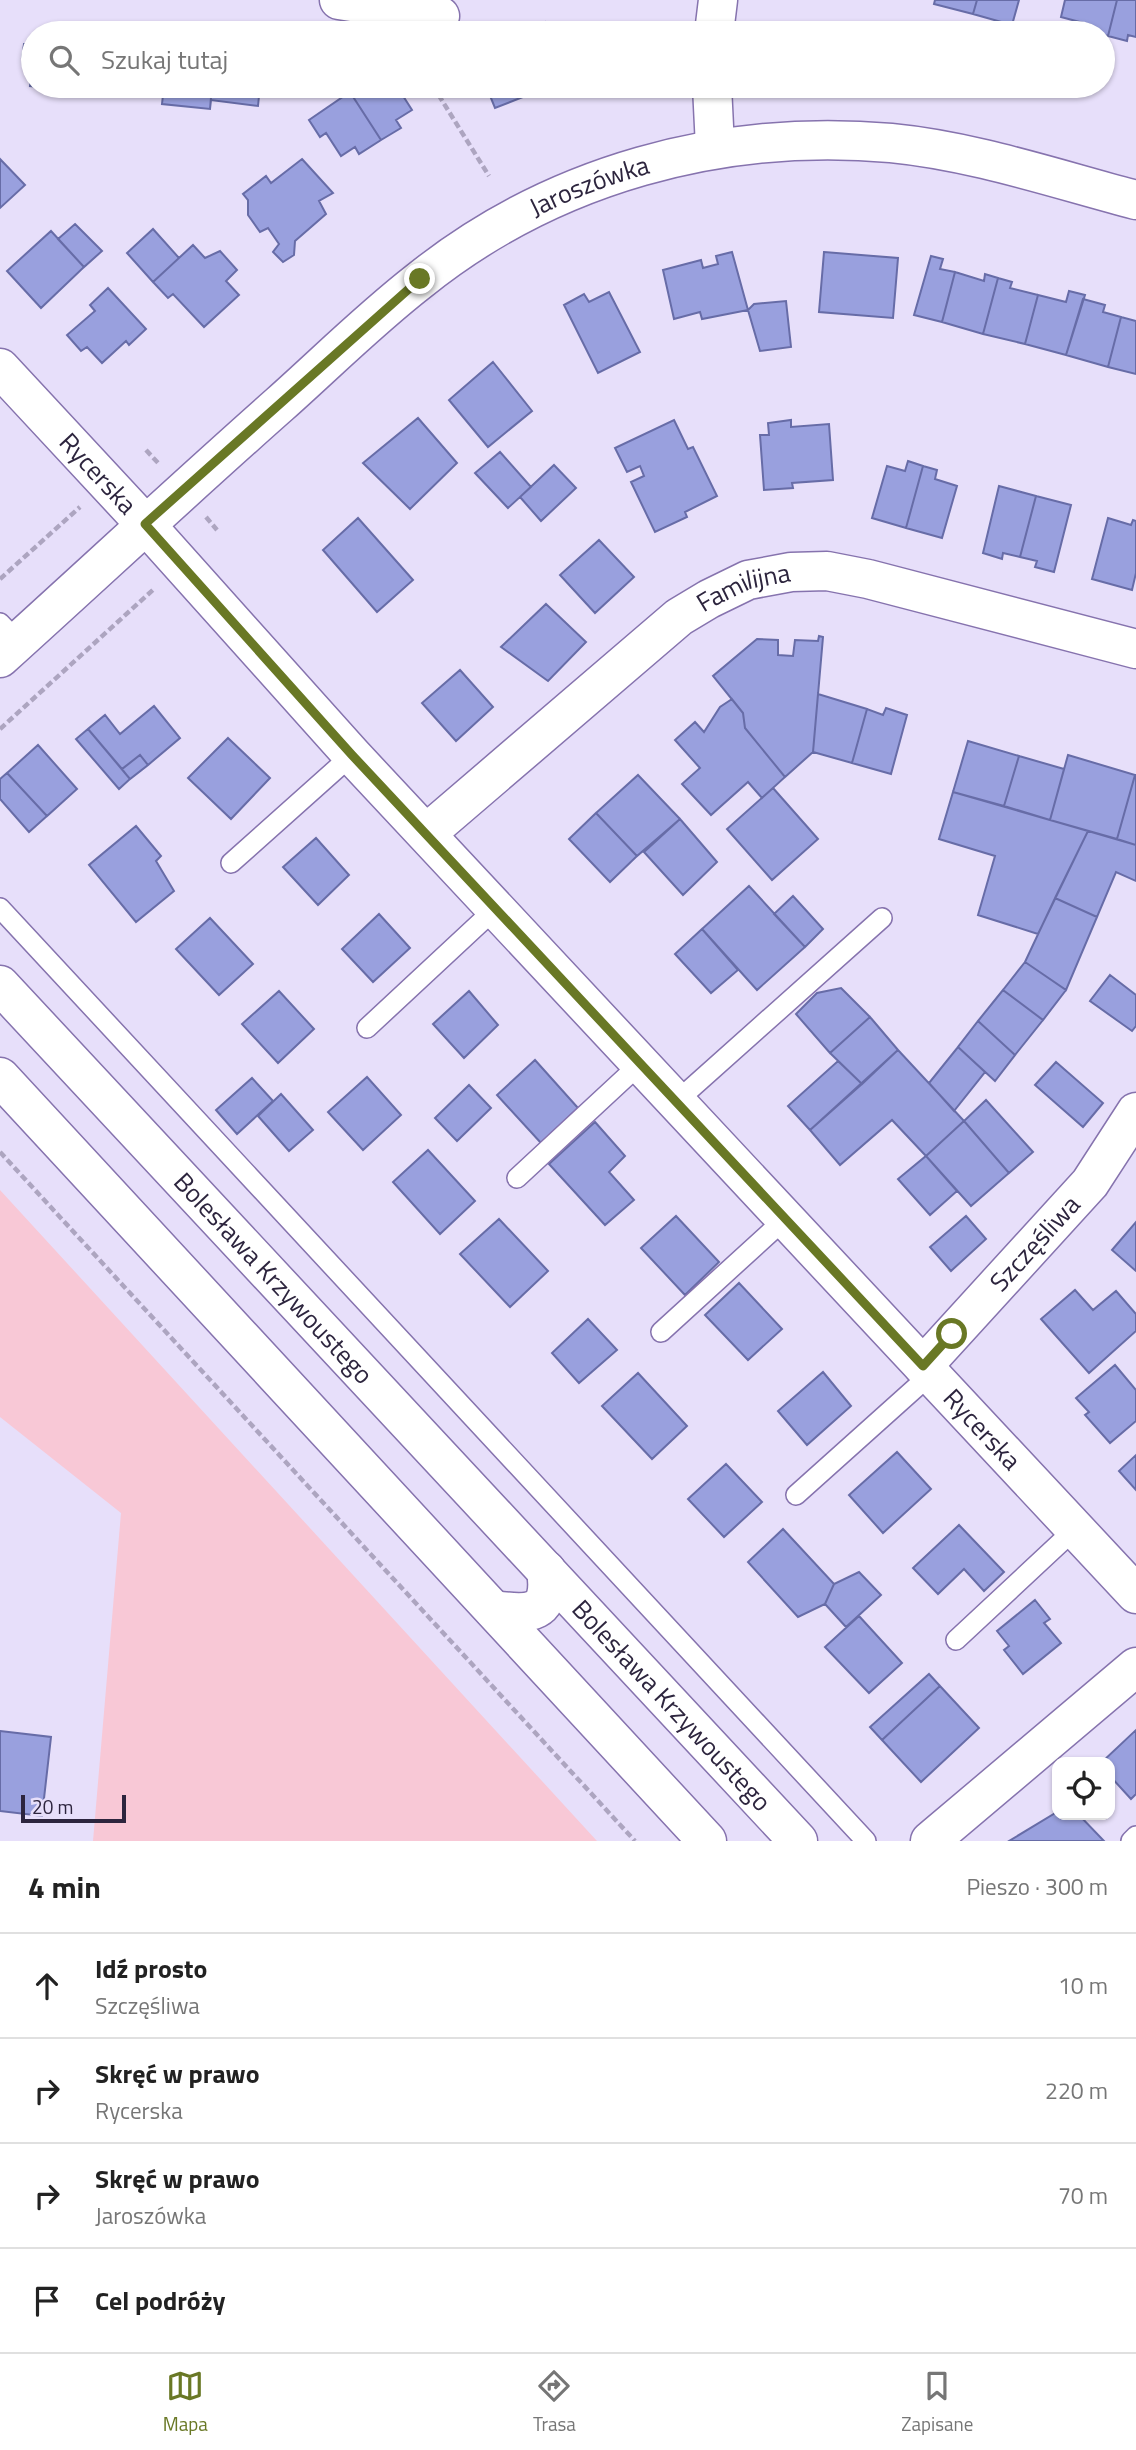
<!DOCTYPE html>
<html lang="pl">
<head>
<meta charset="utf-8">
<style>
  :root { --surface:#fff; --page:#f2f2f2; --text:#222; --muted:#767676; --line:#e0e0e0; --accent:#697825 }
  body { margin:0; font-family:"Titillium Web",sans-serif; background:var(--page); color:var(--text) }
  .controls { position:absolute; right:21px; bottom:21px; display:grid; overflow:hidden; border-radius:14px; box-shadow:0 2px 5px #0004 }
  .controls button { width:63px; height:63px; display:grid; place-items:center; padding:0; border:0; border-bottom:2px solid var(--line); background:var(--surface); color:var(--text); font:35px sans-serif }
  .scale { position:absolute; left:21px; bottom:18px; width:105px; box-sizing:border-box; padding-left:7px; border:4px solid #2d253e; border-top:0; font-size:19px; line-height:24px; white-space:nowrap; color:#2d253e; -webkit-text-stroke:5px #e7dffa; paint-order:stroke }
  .stop { position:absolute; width:21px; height:21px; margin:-16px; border:5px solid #697825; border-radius:50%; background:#fff }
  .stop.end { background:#697825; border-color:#fff; box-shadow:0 2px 7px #0008 }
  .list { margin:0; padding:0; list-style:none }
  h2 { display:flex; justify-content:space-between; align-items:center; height:91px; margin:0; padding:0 28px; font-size:30px }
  h2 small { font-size:23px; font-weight:400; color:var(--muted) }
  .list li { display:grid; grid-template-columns:46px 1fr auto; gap:21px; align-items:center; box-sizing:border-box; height:105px; padding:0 28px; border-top:2px solid var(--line) }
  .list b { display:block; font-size:26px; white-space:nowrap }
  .list p { margin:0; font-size:23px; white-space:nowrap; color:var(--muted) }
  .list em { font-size:23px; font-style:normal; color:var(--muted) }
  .icon { flex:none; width:38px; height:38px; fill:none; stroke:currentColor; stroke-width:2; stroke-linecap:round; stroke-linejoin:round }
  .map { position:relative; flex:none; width:1136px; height:1841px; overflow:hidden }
  .search { position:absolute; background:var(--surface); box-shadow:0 2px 5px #0004; left:21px; right:21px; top:21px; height:77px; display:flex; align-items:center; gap:18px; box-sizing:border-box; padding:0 24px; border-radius:38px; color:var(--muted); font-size:26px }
  .sheet { height:511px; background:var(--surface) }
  nav { display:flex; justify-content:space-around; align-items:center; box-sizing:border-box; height:98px; border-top:2px solid var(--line); background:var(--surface); font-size:19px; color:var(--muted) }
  nav a { display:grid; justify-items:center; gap:4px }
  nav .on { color:var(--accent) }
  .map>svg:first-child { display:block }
  .green { fill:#f8c8d6 }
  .building { fill:#99a0de; stroke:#676ca7; stroke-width:2 }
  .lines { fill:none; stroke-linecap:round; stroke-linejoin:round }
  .lane-casing { stroke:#8673ae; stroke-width:22 }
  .street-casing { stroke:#8673ae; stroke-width:41 }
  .secondary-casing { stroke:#8673ae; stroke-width:41 }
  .path { stroke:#ada5c0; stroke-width:4.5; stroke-dasharray:7 3.5; stroke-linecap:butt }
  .lane { stroke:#fff; stroke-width:19 }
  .street { stroke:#fff; stroke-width:38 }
  .secondary { stroke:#fff; stroke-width:38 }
  .route { stroke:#697825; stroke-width:9 }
  .labels { text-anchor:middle; stroke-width:5; stroke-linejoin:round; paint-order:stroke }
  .street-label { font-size:26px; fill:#2d253e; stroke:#e7dffa }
</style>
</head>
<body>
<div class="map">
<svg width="1136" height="1841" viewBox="0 0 1136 1841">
  <rect width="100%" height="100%" fill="#e7dffa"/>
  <path class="green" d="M 0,1190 L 597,1841 L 93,1841 L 121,1513 L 0,1417 Z"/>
  <path class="building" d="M 935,0 L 977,0 L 973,14 L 934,4 Z
    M 977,0 L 1019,0 L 1012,25 L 973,14 Z
    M 1065,0 L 1117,0 L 1108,36 L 1089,32 L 1091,25 L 1061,17 Z
    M 1117,0 L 1136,0 L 1136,37 L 1128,35 L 1127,41 L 1108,36 Z
    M 545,22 L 549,33 L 500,33 L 502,26 L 526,30 Z
    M 24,44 L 33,45 L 33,86 L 72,86 L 72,90 L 30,86 L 33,60 L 22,58 Z
    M 72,86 L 117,86 L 116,95 L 72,90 Z
    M 164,86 L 212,86 L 210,109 L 162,104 Z
    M 212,86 L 267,86 L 260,86 L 258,106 L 211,100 L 210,109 Z
    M 361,86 L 401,86 L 398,88 L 412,110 L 396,120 L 401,128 L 381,140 L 350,92 Z
    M 486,86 L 548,86 L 548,87 L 495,108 Z
    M 350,92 L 381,140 L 359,154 L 355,147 L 341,156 L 326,133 L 320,137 L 309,120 Z
    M 0,159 L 25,185 L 0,208 Z
    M 302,159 L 333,193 L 319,201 L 326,214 L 295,241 L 294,255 L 283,262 L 273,252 L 279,244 L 268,228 L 260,232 L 248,215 L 248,200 L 243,194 L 266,176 L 271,183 Z
    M 75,224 L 102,251 L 84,267 L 58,239 Z
    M 153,229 L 179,258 L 153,282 L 127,253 Z
    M 51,231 L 84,267 L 41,308 L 7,271 Z
    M 193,245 L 205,258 L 220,251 L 237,270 L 226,281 L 239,295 L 204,327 L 173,294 L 168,298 L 153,282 Z
    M 732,252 L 748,310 L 702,319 L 700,312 L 674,319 L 663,270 L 701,260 L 703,268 L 718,264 L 716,256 Z
    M 824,252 L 898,258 L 893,318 L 819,312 Z
    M 931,256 L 943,259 L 940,269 L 955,272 L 942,322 L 914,315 Z
    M 955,272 L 984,281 L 985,274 L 998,278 L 983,334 L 942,322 Z
    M 998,278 L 1012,282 L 1010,288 L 1038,295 L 1025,344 L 983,334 Z
    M 108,288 L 146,329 L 129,345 L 126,341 L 102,363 L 87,347 L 81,351 L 67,335 L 95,311 L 90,305 Z
    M 1069,291 L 1085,295 L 1066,355 L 1025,344 L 1038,295 L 1066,302 Z
    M 609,292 L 640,352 L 598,373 L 564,305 L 584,294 L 589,302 Z
    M 1083,299 L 1105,305 L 1103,312 L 1121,317 L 1108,367 L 1066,355 Z
    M 786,301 L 791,347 L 760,351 L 748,310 L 754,304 Z
    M 1121,317 L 1136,321 L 1136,374 L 1108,367 Z
    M 493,362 L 532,411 L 488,447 L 449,400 Z
    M 418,418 L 457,463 L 410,509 L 363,463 Z
    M 674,420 L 688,449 L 693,447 L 717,496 L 685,512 L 687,517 L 655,532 L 631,482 L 644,476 L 640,466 L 627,472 L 615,448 Z
    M 791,420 L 791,427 L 829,424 L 833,480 L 792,483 L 793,488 L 764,490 L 760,435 L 769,435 L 768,423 Z
    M 500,452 L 531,487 L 508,508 L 475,473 Z
    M 908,461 L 923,466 L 906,528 L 872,518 L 887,466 L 905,471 Z
    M 554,465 L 576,488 L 541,521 L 520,497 Z
    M 923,466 L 937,470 L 935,479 L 957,486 L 942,538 L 906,528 Z
    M 999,486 L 1036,496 L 1020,557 L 1003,553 L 1002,559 L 983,553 Z
    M 1036,496 L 1071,505 L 1054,572 L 1035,567 L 1037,561 L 1020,557 Z
    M 358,518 L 413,580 L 377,612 L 323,550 Z
    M 1108,518 L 1131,525 L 1133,520 L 1136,521 L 1136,573 L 1132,590 L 1092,579 Z
    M 599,540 L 634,577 L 595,613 L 560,575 Z
    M 546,604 L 586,642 L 548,681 L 501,647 Z
    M 819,636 L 823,637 L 813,752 L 785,777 L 745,728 L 743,713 L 713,676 L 757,639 L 778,640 L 778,655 L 793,656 L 795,640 L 818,641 Z
    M 460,670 L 493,707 L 456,741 L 422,703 Z
    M 818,694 L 867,709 L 852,763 L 813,752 Z
    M 732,699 L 743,713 L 745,728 L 785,777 L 762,798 L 748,782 L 711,815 L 682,784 L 700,768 L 675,740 L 695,722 L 704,732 L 720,707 Z
    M 154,706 L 180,738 L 148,765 L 140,755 L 122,769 L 88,729 L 105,715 L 120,734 Z
    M 886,708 L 907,715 L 891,774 L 852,763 L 867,709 L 883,715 Z
    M 88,729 L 130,779 L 119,789 L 76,739 Z
    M 228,738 L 270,778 L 231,819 L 188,778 Z
    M 968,741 L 1019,756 L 1004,806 L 953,792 Z
    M 38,745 L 77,789 L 47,816 L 7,773 Z
    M 140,755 L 148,765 L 130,779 L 122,769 Z
    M 1068,755 L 1135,775 L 1117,839 L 1050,820 Z
    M 1019,756 L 1064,769 L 1050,820 L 1004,806 Z
    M 7,773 L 47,816 L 29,832 L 0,799 L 0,779 Z
    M 638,775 L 680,819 L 637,856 L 596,813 Z
    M 1135,775 L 1136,775 L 1136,845 L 1117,839 Z
    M 773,788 L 818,839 L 772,880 L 727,829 Z
    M 953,792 L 1088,831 L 1038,934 L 978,915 L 995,856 L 939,839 Z
    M 596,813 L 637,856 L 610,882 L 569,839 Z
    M 680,819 L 717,862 L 683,895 L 644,852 Z
    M 136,826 L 161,856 L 156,861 L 174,891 L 136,922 L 89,865 Z
    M 1088,831 L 1136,845 L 1136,881 L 1116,872 L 1097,917 L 1055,898 Z
    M 316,838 L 349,875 L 318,905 L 283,867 Z
    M 749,886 L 805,947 L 757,990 L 702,929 Z
    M 793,896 L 823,929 L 805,947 L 774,914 Z
    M 1055,898 L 1097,917 L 1066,990 L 1025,962 Z
    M 379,914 L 410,948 L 373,982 L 342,949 Z
    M 210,918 L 253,964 L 219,995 L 176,949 Z
    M 702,929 L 738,970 L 711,993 L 675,954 Z
    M 1025,962 L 1066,990 L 1043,1020 L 1003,990 Z
    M 1110,975 L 1136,995 L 1136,1026 L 1132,1031 L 1090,1001 Z
    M 841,988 L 870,1017 L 830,1053 L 796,1014 L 817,993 Z
    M 1003,990 L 1043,1020 L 1015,1055 L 978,1021 Z
    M 279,991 L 314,1029 L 278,1063 L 242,1024 Z
    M 469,991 L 498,1025 L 464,1058 L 433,1024 Z
    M 870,1017 L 898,1050 L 862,1084 L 830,1053 Z
    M 978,1021 L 1015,1055 L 995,1081 L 958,1047 Z
    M 958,1047 L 985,1072 L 954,1111 L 929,1083 Z
    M 898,1050 L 964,1121 L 926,1156 L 892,1120 L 840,1165 L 810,1130 Z
    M 535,1060 L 578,1108 L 541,1143 L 497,1095 Z
    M 838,1061 L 862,1084 L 810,1130 L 788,1106 Z
    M 1056,1062 L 1103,1103 L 1083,1127 L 1035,1085 Z
    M 367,1077 L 401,1115 L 363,1150 L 328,1112 Z
    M 252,1078 L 273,1101 L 237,1134 L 216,1110 Z
    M 469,1085 L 491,1108 L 457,1141 L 435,1118 Z
    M 281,1094 L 313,1130 L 289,1151 L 258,1116 Z
    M 986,1100 L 1033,1152 L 1009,1173 L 964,1121 Z
    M 964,1121 L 1009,1173 L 971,1206 L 926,1156 Z
    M 595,1122 L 625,1156 L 609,1172 L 634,1200 L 605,1225 L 549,1164 Z
    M 428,1150 L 475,1201 L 440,1234 L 393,1182 Z
    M 926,1156 L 957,1191 L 930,1215 L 898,1179 Z
    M 676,1216 L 719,1262 L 685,1295 L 641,1248 Z
    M 966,1216 L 986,1239 L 951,1271 L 930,1247 Z
    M 499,1219 L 548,1271 L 510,1307 L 460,1254 Z
    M 1136,1222 L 1136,1271 L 1112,1250 Z
    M 739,1283 L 782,1329 L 748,1360 L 705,1315 Z
    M 1075,1290 L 1093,1310 L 1116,1291 L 1136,1314 L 1136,1331 L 1089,1373 L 1041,1319 Z
    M 588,1319 L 617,1350 L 579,1383 L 552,1353 Z
    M 1115,1365 L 1136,1390 L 1136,1421 L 1110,1443 L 1085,1415 L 1089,1412 L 1076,1398 Z
    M 823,1372 L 851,1406 L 807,1445 L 778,1411 Z
    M 638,1373 L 687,1426 L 652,1459 L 602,1406 Z
    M 897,1452 L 931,1489 L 883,1533 L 849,1495 Z
    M 1136,1455 L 1136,1490 L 1119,1471 Z
    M 726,1464 L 762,1502 L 724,1537 L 688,1499 Z
    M 959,1525 L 1004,1572 L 984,1591 L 964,1569 L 938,1594 L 913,1568 Z
    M 783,1529 L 834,1584 L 825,1604 L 798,1617 L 748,1562 Z
    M 859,1572 L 881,1595 L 846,1627 L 825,1604 L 834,1584 Z
    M 1035,1600 L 1050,1619 L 1044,1623 L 1061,1643 L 1023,1674 L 1004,1650 L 1009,1646 L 997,1631 Z
    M 859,1616 L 902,1663 L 869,1693 L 825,1647 Z
    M 929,1674 L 940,1686 L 882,1740 L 870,1727 Z
    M 940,1686 L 979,1728 L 921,1782 L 882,1740 Z
    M 1136,1730 L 1136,1794 L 1131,1799 L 1110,1776 L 1110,1762 L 1102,1762 Z
    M 0,1731 L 51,1737 L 42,1816 L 0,1811 Z
    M 1057,1812 L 1057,1815 L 1079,1815 L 1104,1841 L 1009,1841 Z"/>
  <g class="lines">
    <defs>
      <path id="lane" d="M 0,623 L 18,642
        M 231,863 L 352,755
        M 0,908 L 866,1841
        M 367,1028 L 496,908
        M 677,1101 L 882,918
        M 517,1178 L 641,1063
        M 661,1332 L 786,1218
        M 796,1495 L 931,1374
        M 956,1640 L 1075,1529
        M 1131,1841 L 1136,1836"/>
      <g id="street">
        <path d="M 339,0 L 440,16"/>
        <path d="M 714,33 L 718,0"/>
        <path d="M 712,86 L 715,147"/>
        <path id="s1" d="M 0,368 L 145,524 L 352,755 L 1136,1594"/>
        <path id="s2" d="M 0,658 C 93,574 185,488 280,404 C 326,363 370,319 419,281 C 552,174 722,128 891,143 C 974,151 1056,179 1136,200"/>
        <path id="s3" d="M 427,833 L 679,617 L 709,599 L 748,580 L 791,572 L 827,571 L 868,579 L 1136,649"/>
        <path id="s4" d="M 923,1366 L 1090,1183 L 1136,1112"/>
        <path d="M 930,1841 L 1136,1667"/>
      </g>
      <g id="secondary">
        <path id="s5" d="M 0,985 L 798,1841"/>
        <path d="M 0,1077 L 707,1841"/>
        <path d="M 494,1610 C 530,1615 553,1615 546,1570"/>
      </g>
    </defs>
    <use href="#lane" class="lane-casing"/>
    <use href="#street" class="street-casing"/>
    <use href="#secondary" class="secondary-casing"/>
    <path class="path" d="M 433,86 L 489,176
      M 146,450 L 159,464
      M 206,517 L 217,530
      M 0,579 L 80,507
      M 0,729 L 155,588
      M 0,1152 L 635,1841"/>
    <use href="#lane" class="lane"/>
    <use href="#street" class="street"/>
    <use href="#secondary" class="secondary"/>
  </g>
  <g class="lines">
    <path class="route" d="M 420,279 L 145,524 L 352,755 L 923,1366 L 952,1334"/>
  </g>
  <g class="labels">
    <g class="street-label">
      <text dy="9" stroke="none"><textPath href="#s2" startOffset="760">Jaroszówka</textPath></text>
      <text dy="9" stroke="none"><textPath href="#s1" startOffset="144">Rycerska</textPath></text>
      <text dy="9" stroke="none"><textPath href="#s3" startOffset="404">Familijna</textPath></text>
      <text dy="9" stroke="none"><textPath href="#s4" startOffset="166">Szczęśliwa</textPath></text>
      <text dy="9" stroke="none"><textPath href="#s5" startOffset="401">Bolesława Krzywoustego</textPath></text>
      <text dy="9" stroke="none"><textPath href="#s1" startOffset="1446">Rycerska</textPath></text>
      <text dy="9" stroke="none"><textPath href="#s5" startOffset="985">Bolesława Krzywoustego</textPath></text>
    </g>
  </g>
</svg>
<div class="controls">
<button><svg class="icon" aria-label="locate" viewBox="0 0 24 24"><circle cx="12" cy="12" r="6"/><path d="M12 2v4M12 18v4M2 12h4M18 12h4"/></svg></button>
</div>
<div class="scale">20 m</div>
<div class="stop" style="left:952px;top:1334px"></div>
<div class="stop end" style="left:420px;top:279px"></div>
<div class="search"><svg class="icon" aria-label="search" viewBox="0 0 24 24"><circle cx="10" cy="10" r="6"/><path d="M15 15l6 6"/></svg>Szukaj tutaj</div>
</div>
<section class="sheet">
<h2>4 min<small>Pieszo · 300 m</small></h2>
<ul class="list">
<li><svg class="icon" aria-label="ahead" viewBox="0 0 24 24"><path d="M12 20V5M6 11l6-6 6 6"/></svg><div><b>Idź prosto</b><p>Szczęśliwa</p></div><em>10 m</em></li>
<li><svg class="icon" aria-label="right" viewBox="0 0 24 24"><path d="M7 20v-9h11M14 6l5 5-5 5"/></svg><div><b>Skręć w prawo</b><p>Rycerska</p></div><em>220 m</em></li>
<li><svg class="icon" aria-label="right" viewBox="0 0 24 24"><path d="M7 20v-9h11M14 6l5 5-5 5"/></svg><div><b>Skręć w prawo</b><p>Jaroszówka</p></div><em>70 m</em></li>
<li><svg class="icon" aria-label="arrive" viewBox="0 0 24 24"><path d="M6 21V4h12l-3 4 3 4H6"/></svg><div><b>Cel podróży</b></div></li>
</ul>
</section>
<nav>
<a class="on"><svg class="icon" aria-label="map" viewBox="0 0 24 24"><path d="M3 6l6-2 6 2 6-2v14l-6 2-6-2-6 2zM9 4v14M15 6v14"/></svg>Mapa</a>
<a><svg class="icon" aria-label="directions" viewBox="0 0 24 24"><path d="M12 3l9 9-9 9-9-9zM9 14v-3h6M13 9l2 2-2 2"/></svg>Trasa</a>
<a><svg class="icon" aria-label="saved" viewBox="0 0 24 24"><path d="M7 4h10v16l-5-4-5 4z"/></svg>Zapisane</a>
</nav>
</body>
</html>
